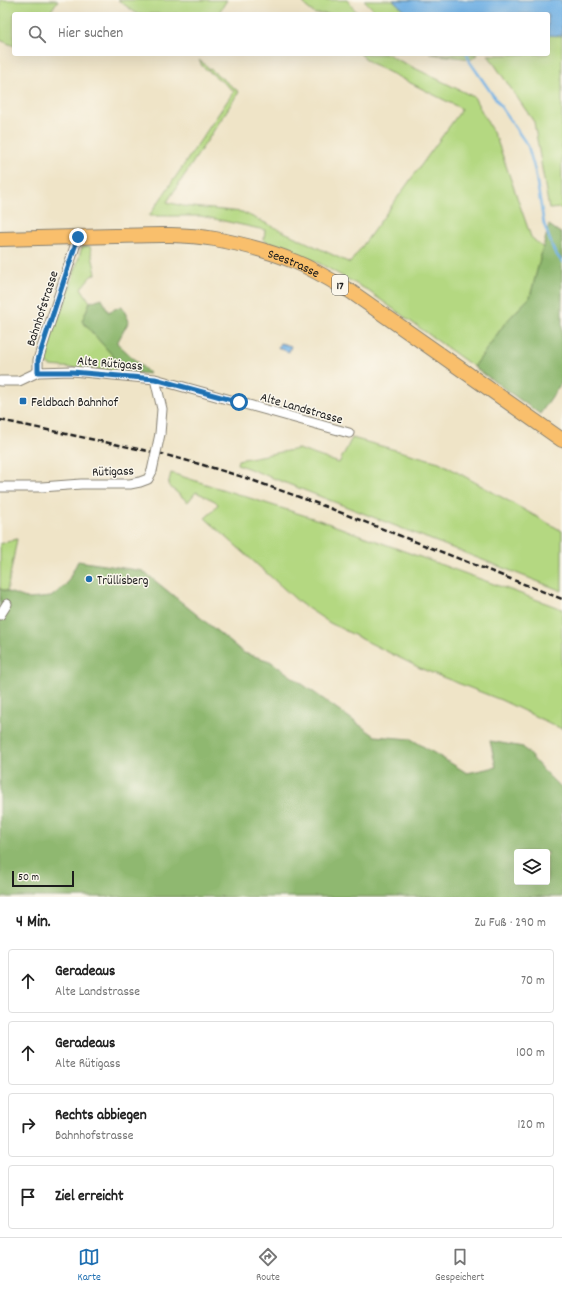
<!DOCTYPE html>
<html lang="de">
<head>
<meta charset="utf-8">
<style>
  :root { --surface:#fff; --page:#f2f2f2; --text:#222; --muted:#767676; --line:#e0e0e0; --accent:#1f6fb2 }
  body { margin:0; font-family:Dekko,sans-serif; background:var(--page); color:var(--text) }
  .controls { position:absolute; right:12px; bottom:12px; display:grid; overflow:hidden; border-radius:4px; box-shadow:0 4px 16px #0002 }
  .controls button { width:36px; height:36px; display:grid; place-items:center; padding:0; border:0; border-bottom:1px solid var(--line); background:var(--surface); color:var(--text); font:20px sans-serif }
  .scale { position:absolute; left:12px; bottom:10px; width:62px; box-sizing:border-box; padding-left:4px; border:2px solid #1c1c1c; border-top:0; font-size:11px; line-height:14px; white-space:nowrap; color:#1c1c1c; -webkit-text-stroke:3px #fbf7ec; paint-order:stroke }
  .stop { position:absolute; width:12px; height:12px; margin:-9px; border:3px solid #1f6fb2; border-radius:50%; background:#fff }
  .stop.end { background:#1f6fb2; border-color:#fff; box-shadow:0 1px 4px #0008 }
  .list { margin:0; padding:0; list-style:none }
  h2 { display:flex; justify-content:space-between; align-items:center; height:52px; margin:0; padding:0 16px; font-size:17px }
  h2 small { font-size:13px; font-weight:400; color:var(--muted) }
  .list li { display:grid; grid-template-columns:26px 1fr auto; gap:12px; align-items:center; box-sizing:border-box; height:64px; margin:0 8px 8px; padding:0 8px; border:1px solid var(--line); border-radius:4px }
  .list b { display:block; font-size:15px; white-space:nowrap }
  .list p { margin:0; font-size:13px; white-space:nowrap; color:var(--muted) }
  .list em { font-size:13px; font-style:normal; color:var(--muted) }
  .icon { flex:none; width:22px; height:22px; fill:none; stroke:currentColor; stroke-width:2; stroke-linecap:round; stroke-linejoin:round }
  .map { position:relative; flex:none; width:562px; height:897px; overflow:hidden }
  .search { position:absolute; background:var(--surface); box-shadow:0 4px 16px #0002; left:12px; right:12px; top:12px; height:44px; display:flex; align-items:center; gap:10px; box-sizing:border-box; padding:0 14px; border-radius:4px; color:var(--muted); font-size:15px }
  .sheet { height:340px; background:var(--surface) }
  nav { display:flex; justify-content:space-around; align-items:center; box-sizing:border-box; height:56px; border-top:1px solid var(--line); background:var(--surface); font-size:11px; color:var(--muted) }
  nav a { display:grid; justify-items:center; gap:2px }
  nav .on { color:var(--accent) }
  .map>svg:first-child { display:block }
  .green { fill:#b4d881; stroke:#687a4e }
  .forest { fill:#8fb86f; stroke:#566a46; fill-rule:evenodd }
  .water { fill:#72b2e6; stroke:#476781 }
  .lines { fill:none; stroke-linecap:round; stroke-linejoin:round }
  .stream { stroke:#72b2e6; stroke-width:2.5 }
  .minor-casing { stroke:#868072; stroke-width:11 }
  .primary-casing { stroke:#868072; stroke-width:16 }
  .minor { stroke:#fff; stroke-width:9 }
  .primary { stroke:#f9bf6c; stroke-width:14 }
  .rail { stroke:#1c1c1c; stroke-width:2.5; stroke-dasharray:6 3; stroke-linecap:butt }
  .minor-bridge-casing { stroke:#868072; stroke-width:11; stroke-linecap:butt }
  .minor-bridge { stroke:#fff; stroke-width:9 }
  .route { stroke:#1f6fb2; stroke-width:5 }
  .poi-dot { fill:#1f6fb2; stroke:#fbf7ec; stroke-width:1.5 }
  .labels { text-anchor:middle; stroke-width:3; stroke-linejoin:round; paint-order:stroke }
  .shield { fill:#fbf7ec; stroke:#5f5e5a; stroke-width:1 }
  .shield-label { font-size:12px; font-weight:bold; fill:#1c1c1c }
  .street-label { font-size:13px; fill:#1c1c1c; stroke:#fbf7ec }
  .poi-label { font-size:13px; fill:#1c1c1c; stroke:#fbf7ec; text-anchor:start }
</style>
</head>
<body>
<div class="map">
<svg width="562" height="897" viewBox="0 0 562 897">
  <rect width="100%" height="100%" fill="#fbf7ec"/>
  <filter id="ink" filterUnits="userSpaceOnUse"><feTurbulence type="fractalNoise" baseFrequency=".025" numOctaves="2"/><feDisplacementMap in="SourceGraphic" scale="8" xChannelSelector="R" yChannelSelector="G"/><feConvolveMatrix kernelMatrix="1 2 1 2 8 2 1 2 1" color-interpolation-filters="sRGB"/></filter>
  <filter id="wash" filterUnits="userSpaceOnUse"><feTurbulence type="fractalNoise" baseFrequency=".012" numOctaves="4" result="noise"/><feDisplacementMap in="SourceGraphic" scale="16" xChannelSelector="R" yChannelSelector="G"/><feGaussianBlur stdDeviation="0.9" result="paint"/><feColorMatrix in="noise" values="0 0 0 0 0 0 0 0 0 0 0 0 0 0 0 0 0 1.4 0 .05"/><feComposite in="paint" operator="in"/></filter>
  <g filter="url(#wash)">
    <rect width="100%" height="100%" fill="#efe4c7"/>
    <path class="green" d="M 0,0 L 58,0 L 49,14 L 14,14 L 14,46 L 0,40 Z
      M 118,0 L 227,0 L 218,14 L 137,14 Z
      M 303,0 L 347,0 L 358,14 L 315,14 L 305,6 Z
      M 364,0 L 418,0 L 437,14 L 378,14 Z
      M 562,24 L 562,208 L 549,209 L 534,122 L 488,55 L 548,54 L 548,25 Z
      M 360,54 L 389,54 L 392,57 L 474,97 L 497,140 L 531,237 L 543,248 L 530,297 L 505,323 L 474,367 L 367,290 L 315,261 L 264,241 L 265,230 L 201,216 L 149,216 L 234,91 L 202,66 L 199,60 L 239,92 L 167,202 L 183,206 L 242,212 L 350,263 L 462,109 L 371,63 Z
      M 430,54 L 478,54 L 472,59 Z
      M 90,246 L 96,274 L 91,276 L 81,288 L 90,302 L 82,321 L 127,372 L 50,366 L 43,361 C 43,341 58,322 64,304 C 71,285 76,266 82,247 Z
      M 352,438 L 439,462 L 562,531 L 562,591 L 237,464 L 238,460 L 298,449 L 339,463 Z
      M 171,473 L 322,521 L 562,609 L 562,729 L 501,700 L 422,669 L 330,623 L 300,603 L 205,518 L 212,512 L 218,504 L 215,501 L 196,492 L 188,502 L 168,485 Z
      M 17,539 L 7,591 L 0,589 L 0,544 Z"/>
    <path class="forest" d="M 549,225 L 562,234 L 562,382 L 540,414 L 474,367 L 505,323 L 530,297 Z
      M 102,298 L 108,312 L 122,306 L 129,321 L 117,343 L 150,374 L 127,372 L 82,321 L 90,302 Z
      M 78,561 L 143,571 L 244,653 L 270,661 L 375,736 L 411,739 L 467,773 L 496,767 L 490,741 L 523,747 L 542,769 L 562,789 L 562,897 L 0,897 L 0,589 L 29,599 L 51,597 L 66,585 ZM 517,852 L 547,852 L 547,882 L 517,882 Z"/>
    <path class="water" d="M 393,0 L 562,0 L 562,36 L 548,35 L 548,14 L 408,14 Z
      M 280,343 L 291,346 L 289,352 L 278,348 Z"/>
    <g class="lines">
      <path class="stream" d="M 467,54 L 470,62 L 490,91 L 528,146 L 535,171 L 544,224 L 554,251 L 562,262"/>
    </g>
  </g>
  <g filter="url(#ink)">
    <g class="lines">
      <defs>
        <path id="minor" d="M 38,372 L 38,360 L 78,237
          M 155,379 L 162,409 L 160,434
          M 0,381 L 19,381 L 38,372 L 72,371 L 155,379 L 349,433
          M 0,487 L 42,487 L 81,484 L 130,484 L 140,482 L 148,479 L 152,471
          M 0,615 L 7,604"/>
        <g id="primary">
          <path id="s1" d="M 0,239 C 38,238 77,237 115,236 C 148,235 182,233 215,239 C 242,244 270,251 296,262 C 315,270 332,281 350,291 L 562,440"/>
        </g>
      </defs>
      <use href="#minor" class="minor-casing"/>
      <use href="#primary" class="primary-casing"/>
      <use href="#minor" class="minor"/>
      <use href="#primary" class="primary"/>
      <path class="rail" d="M 0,420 L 162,454 L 203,465 L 246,478 L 324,506 L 562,599"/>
      <defs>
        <path id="minor-bridge" d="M 152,471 L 160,434"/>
      </defs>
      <use href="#minor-bridge" class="minor-bridge-casing"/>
      <use href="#minor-bridge" class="minor-bridge"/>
    </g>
  </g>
  <g class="lines" filter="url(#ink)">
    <path class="route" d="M 78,237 L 38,360 L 38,372 L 72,372 L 155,379 L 239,402"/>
  </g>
  <g class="poi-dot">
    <rect x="19" y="397" width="8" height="8" rx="2"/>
    <circle cx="89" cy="579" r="4"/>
  </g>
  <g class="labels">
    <rect class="shield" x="332" y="275" width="16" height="20" rx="3"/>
    <g class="shield-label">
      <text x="340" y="289">17</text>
    </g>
    <g class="street-label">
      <text dy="5" stroke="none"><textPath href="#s1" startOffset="298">Seestrasse</textPath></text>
      <text transform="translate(41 308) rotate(-72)" y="5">Bahnhofstrasse</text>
      <text transform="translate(110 362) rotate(5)" y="5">Alte Rütigass</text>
      <text transform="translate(302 407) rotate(16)" y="5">Alte Landstrasse</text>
      <text transform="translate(113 470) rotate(-2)" y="5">Rütigass</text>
    </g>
    <g class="poi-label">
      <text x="31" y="406">Feldbach Bahnhof</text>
      <text x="97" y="584">Trüllisberg</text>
    </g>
  </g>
</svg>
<div class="controls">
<button><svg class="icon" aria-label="layers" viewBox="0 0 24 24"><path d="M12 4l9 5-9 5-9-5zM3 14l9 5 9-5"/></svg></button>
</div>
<div class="scale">50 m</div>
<div class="stop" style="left:239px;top:402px"></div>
<div class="stop end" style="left:78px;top:237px"></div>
<div class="search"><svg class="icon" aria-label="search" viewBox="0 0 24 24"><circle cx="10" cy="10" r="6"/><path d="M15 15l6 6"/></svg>Hier suchen</div>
</div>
<section class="sheet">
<h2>4 Min.<small>Zu Fuß · 290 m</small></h2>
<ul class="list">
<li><svg class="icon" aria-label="ahead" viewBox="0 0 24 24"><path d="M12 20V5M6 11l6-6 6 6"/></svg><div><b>Geradeaus</b><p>Alte Landstrasse</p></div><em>70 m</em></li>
<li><svg class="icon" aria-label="ahead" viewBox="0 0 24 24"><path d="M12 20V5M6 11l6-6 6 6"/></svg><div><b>Geradeaus</b><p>Alte Rütigass</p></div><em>100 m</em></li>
<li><svg class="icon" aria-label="right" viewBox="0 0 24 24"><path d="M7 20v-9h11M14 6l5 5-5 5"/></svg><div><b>Rechts abbiegen</b><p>Bahnhofstrasse</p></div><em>120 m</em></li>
<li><svg class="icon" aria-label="arrive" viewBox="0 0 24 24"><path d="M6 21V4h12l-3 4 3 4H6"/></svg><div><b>Ziel erreicht</b></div></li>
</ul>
</section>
<nav>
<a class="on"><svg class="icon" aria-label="map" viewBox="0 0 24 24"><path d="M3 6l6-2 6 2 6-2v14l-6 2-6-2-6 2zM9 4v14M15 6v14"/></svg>Karte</a>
<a><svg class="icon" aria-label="directions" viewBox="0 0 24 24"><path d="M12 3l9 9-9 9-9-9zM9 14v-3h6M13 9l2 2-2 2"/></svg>Route</a>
<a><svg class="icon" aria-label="saved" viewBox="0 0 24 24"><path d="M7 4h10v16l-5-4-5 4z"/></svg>Gespeichert</a>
</nav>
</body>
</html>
